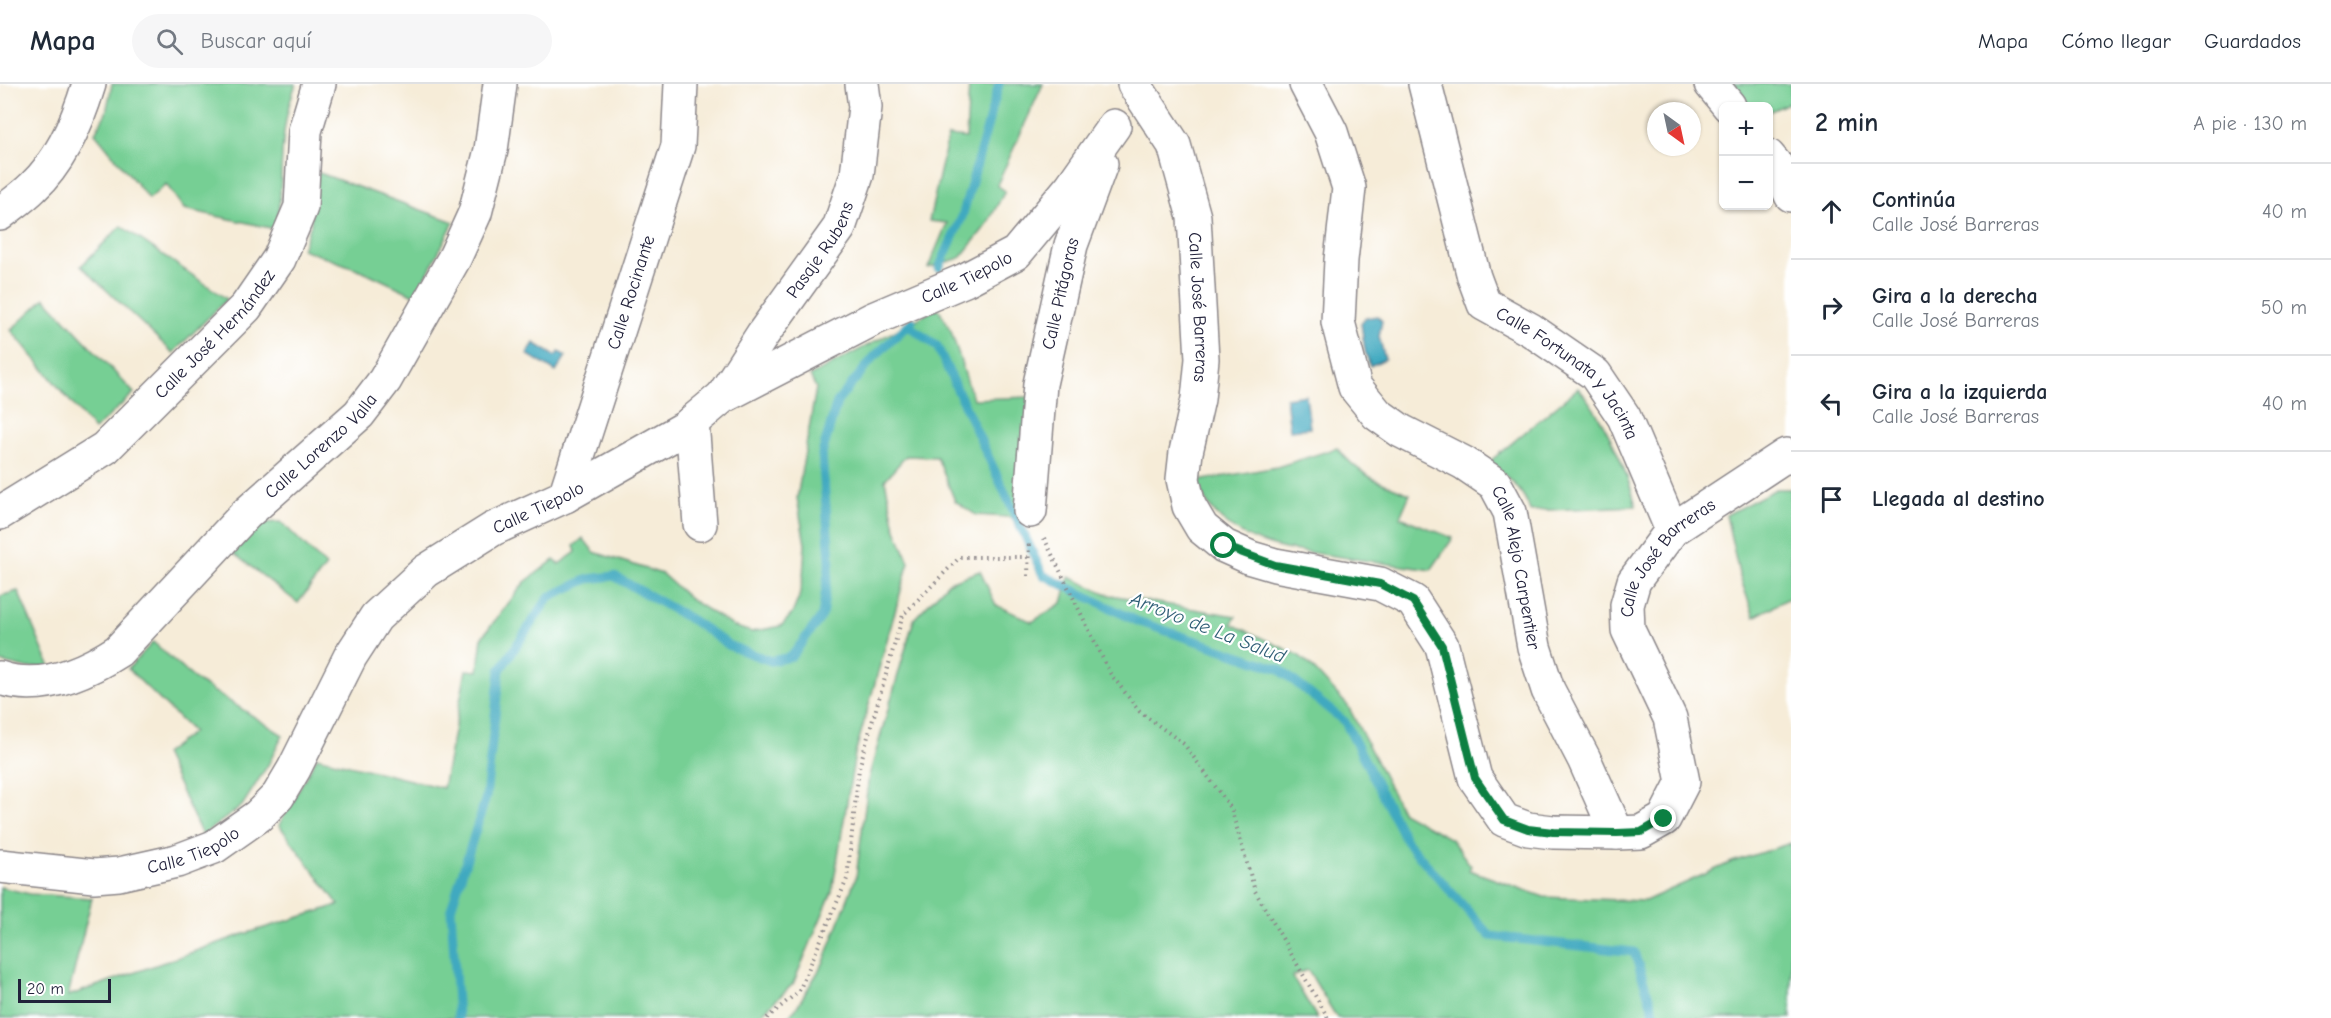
<!DOCTYPE html>
<html lang="es">
<head>
<meta charset="utf-8">
<style>
  :root { --surface:#fff; --page:#f6f6f7; --text:#1f2937; --muted:#747a83; --line:#e0e1e3 }
  body { margin:0; font-family:"Comic Neue",sans-serif; background:var(--page); color:var(--text) }
  .controls { position:absolute; right:18px; top:18px; display:grid; overflow:hidden; border-radius:9px; box-shadow:0 2px 4px #0004 }
  .controls button { width:54px; height:54px; display:grid; place-items:center; padding:0; border:0; border-bottom:2px solid var(--line); background:var(--surface); color:var(--text); font:30px sans-serif }
  .compass { position:absolute; left:1647px; top:18px; width:54px; height:54px; border-radius:50%; background:var(--surface); box-shadow:0 2px 4px #0004; rotate:147deg }
  .scale { position:absolute; left:18px; bottom:15px; width:93px; box-sizing:border-box; padding-left:6px; border:3px solid #22223b; border-top:0; font-size:16px; line-height:21px; white-space:nowrap; color:#22223b; -webkit-text-stroke:4px #fff; paint-order:stroke }
  .stop { position:absolute; width:18px; height:18px; margin:-14px; border:4px solid #0b8043; border-radius:50%; background:#fff }
  .stop.end { background:#0b8043; border-color:#fff; box-shadow:0 2px 6px #0008 }
  .list { margin:0; padding:0; list-style:none }
  h2 { display:flex; justify-content:space-between; align-items:center; height:78px; margin:0; padding:0 24px; font-size:26px }
  h2 small { font-size:20px; font-weight:400; color:var(--muted) }
  .list li { display:grid; grid-template-columns:39px 1fr auto; gap:18px; align-items:center; box-sizing:border-box; height:96px; padding:0 24px; border-top:2px solid var(--line) }
  .list b { display:block; font-size:22px; white-space:nowrap }
  .list p { margin:0; font-size:20px; white-space:nowrap; color:var(--muted) }
  .list em { font-size:20px; font-style:normal; color:var(--muted) }
  .icon { flex:none; width:33px; height:33px; fill:none; stroke:currentColor; stroke-width:2; stroke-linecap:round; stroke-linejoin:round }
  .map { position:relative; flex:none; width:1791px; height:934px; overflow:hidden }
  header { display:flex; align-items:center; gap:36px; box-sizing:border-box; height:84px; padding:0 30px; background:var(--surface); border-bottom:2px solid var(--line) }
  header strong { font-size:28px }
  nav { display:flex; gap:33px; margin-inline-start:auto; font-size:21px }
  .search { width:420px; height:54px; background:var(--page); display:flex; align-items:center; gap:15px; box-sizing:border-box; padding:0 21px; border-radius:33px; color:var(--muted); font-size:22px }
  main { display:flex }
  aside { flex:1; background:var(--surface) }
  .map>svg:first-child { display:block }
  .green { fill:#76cf94; stroke:#4c7868; stroke-width:1.5 }
  .water { fill:#40a9c0; stroke:#31667e; stroke-width:1.5 }
  .lines { fill:none; stroke-linecap:round; stroke-linejoin:round }
  .stream { stroke:#40a9c0; stroke-width:9 }
  .minor-casing { stroke:#8c878a; stroke-width:36 }
  .path { stroke:#8c878a; stroke-width:4; stroke-dasharray:1.5 4.5; stroke-linecap:butt }
  .minor { stroke:#fff; stroke-width:33 }
  .route { stroke:#0b8043; stroke-width:8 }
  .labels { text-anchor:middle; stroke-width:4.5; stroke-linejoin:round; paint-order:stroke }
  .street-label { font-size:18px; fill:#22223b; stroke:#fff }
  .water-label { font-size:20px; font-style:italic; fill:#305f77; stroke:#fff }
</style>
</head>
<body>
<header>
<strong>Mapa</strong>
<div class="search"><svg class="icon" aria-label="search" viewBox="0 0 24 24"><circle cx="10" cy="10" r="6"/><path d="M15 15l6 6"/></svg>Buscar aquí</div>
<nav><a>Mapa</a><a>Cómo llegar</a><a>Guardados</a></nav>
</header>
<main>
<div class="map">
<svg width="1791" height="934" viewBox="0 0 1791 934">
  <rect width="100%" height="100%" fill="#fff"/>
  <filter id="ink" filterUnits="userSpaceOnUse"><feTurbulence type="fractalNoise" baseFrequency=".0167" numOctaves="2"/><feDisplacementMap in="SourceGraphic" scale="12" xChannelSelector="R" yChannelSelector="G"/><feConvolveMatrix kernelMatrix="1 2 1 2 8 2 1 2 1" color-interpolation-filters="sRGB"/></filter>
  <filter id="wash" filterUnits="userSpaceOnUse"><feTurbulence type="fractalNoise" baseFrequency=".008" numOctaves="4" result="noise"/><feDisplacementMap in="SourceGraphic" scale="24" xChannelSelector="R" yChannelSelector="G"/><feGaussianBlur stdDeviation="1.35" result="paint"/><feColorMatrix in="noise" values="0 0 0 0 0 0 0 0 0 0 0 0 0 0 0 0 0 1.4 0 .05"/><feComposite in="paint" operator="in"/></filter>
  <g filter="url(#wash)">
    <rect width="100%" height="100%" fill="#f6ecd8"/>
    <path class="green" d="M 112,0 L 296,0 C 284,30 282,61 281,93 C 280,110 280,128 275,145 L 184,125 L 166,100 L 149,115 L 95,49 L 106,29 Z
      M 969,0 L 1043,0 L 997,101 L 1005,107 L 986,142 L 960,174 L 928,184 L 947,139 L 929,137 L 948,52 L 966,54 Z
      M 1731,0 L 1791,0 L 1791,18 L 1769,28 L 1768,22 L 1746,22 Z
      M 314,87 L 454,138 L 416,212 L 363,187 L 302,165 L 311,140 Z
      M 121,142 L 227,215 L 173,269 L 81,182 Z
      M 45,214 L 134,309 L 94,346 L 11,246 Z
      M 938,224 L 951,247 L 973,315 L 1031,313 L 1019,434 L 976,431 L 955,417 L 937,373 L 906,372 L 885,396 L 895,443 L 909,478 L 855,670 L 832,808 L 793,900 L 757,934 L 0,934 L 0,803 L 30,810 L 92,814 L 68,912 L 241,851 L 339,821 L 279,741 L 317,673 L 443,704 L 466,586 L 478,587 L 482,553 L 525,498 L 554,476 L 559,480 L 576,468 L 574,462 L 583,454 L 594,468 L 662,490 L 690,515 L 733,542 L 751,548 L 781,542 L 792,530 L 799,513 L 803,493 L 805,460 L 797,414 L 816,304 L 810,292 Z
      M 1578,304 C 1603,331 1627,386 1636,422 L 1530,427 C 1524,405 1506,392 1489,378 Z
      M 1337,364 C 1359,391 1378,398 1410,410 L 1400,433 L 1453,454 L 1431,486 L 1285,465 C 1247,457 1209,437 1197,397 L 1277,383 Z
      M 1776,405 L 1791,405 L 1791,513 L 1754,533 L 1739,490 L 1726,431 Z
      M 281,438 L 326,482 L 298,519 L 233,469 L 260,439 Z
      M 980,487 L 996,521 L 1032,538 L 1062,519 L 1069,493 L 1110,511 L 1236,532 L 1232,540 L 1298,571 L 1309,580 L 1348,622 L 1402,728 L 1451,755 L 1471,782 L 1469,786 L 1544,813 L 1645,817 L 1732,778 L 1791,759 L 1791,934 L 1337,934 L 1308,886 L 1292,892 L 1317,934 L 786,934 L 795,926 L 824,878 L 856,793 L 869,692 L 914,535 L 949,498 Z
      M 18,507 L 50,583 L 25,584 L 0,578 L 0,512 Z
      M 153,558 L 197,597 L 283,651 L 268,681 L 242,722 L 202,751 L 164,670 L 193,648 L 128,585 Z"/>
    <path class="water" d="M 1377,232 L 1382,237 L 1379,252 L 1385,275 L 1370,282 L 1365,267 L 1361,239 L 1365,234 Z
      M 534,259 L 555,272 L 559,268 L 566,272 L 556,288 L 527,270 Z
      M 1306,311 L 1310,344 L 1290,346 L 1286,314 Z"/>
    <g class="lines">
      <path class="stream" d="M 939,184 L 962,133 L 999,0
        M 909,242 L 937,262 L 1043,491 L 1137,537 L 1279,585 L 1345,638 L 1406,757 L 1490,852 L 1634,868 L 1656,934
        M 458,934 L 451,825 L 486,713 L 500,586 L 549,513 L 588,495 L 614,492 L 692,536 L 730,562 L 771,577 L 791,573 L 822,532 L 830,476 L 822,370 L 837,318 L 874,273 L 912,237"/>
    </g>
  </g>
  <g filter="url(#ink)">
    <g class="lines">
      <defs>
        <g id="minor">
          <path id="s1" d="M 1134,0 L 1174,61 L 1194,133 L 1202,275 L 1198,315 L 1186,368 L 1183,395 L 1189,422 L 1202,444 L 1224,462 L 1251,474 L 1275,481 L 1380,500 L 1413,517 L 1442,562 L 1475,694 L 1504,736 L 1528,745 L 1553,748 L 1617,749 L 1641,748 L 1664,735 L 1683,698 L 1670,634 L 1628,546 L 1627,521 L 1634,497 L 1672,446 L 1786,371 L 1791,373"/>
          <path id="s2" d="M 1306,0 L 1331,48 L 1349,104 L 1341,176 L 1338,238 L 1355,303 L 1377,330 L 1401,347 L 1464,379 L 1495,400 L 1510,428 L 1534,563 L 1548,606 L 1584,675 L 1617,749"/>
          <path id="s3" d="M 1425,0 L 1474,193 L 1484,220 L 1531,246 L 1595,290 L 1624,333 L 1672,446"/>
          <path d="M 1711,0 L 1729,22"/>
          <path d="M 1768,72 L 1779,85 L 1791,111"/>
          <path d="M 0,130 C 11,121 23,113 33,103 C 62,76 78,37 89,0"/>
          <path id="s4" d="M 723,312 L 763,250 L 839,144 L 857,91 L 865,23 L 862,0"/>
          <path d="M 692,338 L 700,440"/>
          <path id="s5" d="M 565,412 L 678,62 L 681,0"/>
          <path id="s6" d="M 1030,427 L 1040,300 L 1071,161 L 1101,80"/>
          <path id="s7" d="M 0,429 L 105,364 L 246,223 L 279,175 L 301,123 L 305,47 L 319,0"/>
          <path id="s8" d="M 0,594 C 41,608 84,589 118,567 L 246,430 L 359,330 L 385,296 L 455,173 L 475,129 L 491,66 L 500,0"/>
          <path id="s9" d="M 0,782 L 94,792 L 119,790 L 177,777 L 214,763 L 258,732 L 278,712 L 294,685 L 350,573 L 376,533 L 426,487 L 493,445 L 565,412 L 685,344 L 722,313 L 873,235 L 965,196 L 1016,169 L 1071,103 L 1114,42"/>
        </g>
      </defs>
      <use href="#minor" class="minor-casing"/>
      <path class="path" d="M 1044,454 L 1110,589 L 1140,628 L 1184,660 L 1231,724 L 1255,807 L 1328,934
        M 1028,492 L 1029,458
        M 767,934 L 799,907 L 847,795 L 859,684 L 903,531 L 960,473 L 1029,473"/>
      <use href="#minor" class="minor"/>
    </g>
  </g>
  <g class="lines" filter="url(#ink)">
    <path class="route" d="M 1224,462 L 1275,481 L 1380,500 L 1413,517 L 1442,562 L 1475,694 L 1504,736 L 1528,745 L 1553,748 L 1617,749 L 1641,748 L 1664,735"/>
  </g>
  <g class="labels">
    <g class="street-label">
      <text dy="6" stroke="none"><textPath href="#s4" startOffset="176">Pasaje Rubens</textPath></text>
      <text dy="6" stroke="none"><textPath href="#s9" startOffset="1190">Calle Tiepolo</textPath></text>
      <text dy="6" stroke="none"><textPath href="#s5" startOffset="214">Calle Rocinante</textPath></text>
      <text dy="6" stroke="none"><textPath href="#s6" startOffset="220">Calle Pitágoras</textPath></text>
      <text dy="6" stroke="none"><textPath href="#s1" startOffset="238">Calle José Barreras</textPath></text>
      <text dy="6" stroke="none"><textPath href="#s7" startOffset="282">Calle José Hernández</textPath></text>
      <text dy="6" stroke="none"><textPath href="#s3" startOffset="339">Calle Fortunata y Jacinta</textPath></text>
      <text dy="6" stroke="none"><textPath href="#s8" startOffset="414">Calle Lorenzo Valla</textPath></text>
      <text dy="6" stroke="none"><textPath href="#s9" startOffset="702">Calle Tiepolo</textPath></text>
      <text dy="6" stroke="none"><textPath href="#s1" startOffset="1390">Calle José Barreras</textPath></text>
      <text dy="6" stroke="none"><textPath href="#s2" startOffset="574">Calle Alejo Carpentier</textPath></text>
      <text dy="6" stroke="none"><textPath href="#s9" startOffset="198">Calle Tiepolo</textPath></text>
    </g>
    <g class="water-label">
      <text transform="translate(1208 543) rotate(21)" y="7">Arroyo de La Salud</text>
    </g>
  </g>
</svg>
<div class="controls">
<button>+</button>
<button>−</button>
</div>
<svg class="compass" viewBox="-18 -18 36 36"><path d="M0-13l5 13h-10z" fill="#e53935"/><path d="M0 13l5-13h-10z" fill="#747a83"/></svg>
<div class="scale">20 m</div>
<div class="stop" style="left:1224px;top:462px"></div>
<div class="stop end" style="left:1664px;top:735px"></div>
</div>
<aside>
<h2>2 min<small>A pie · 130 m</small></h2>
<ul class="list">
<li><svg class="icon" aria-label="ahead" viewBox="0 0 24 24"><path d="M12 20V5M6 11l6-6 6 6"/></svg><div><b>Continúa</b><p>Calle José Barreras</p></div><em>40 m</em></li>
<li><svg class="icon" aria-label="right" viewBox="0 0 24 24"><path d="M7 20v-9h11M14 6l5 5-5 5"/></svg><div><b>Gira a la derecha</b><p>Calle José Barreras</p></div><em>50 m</em></li>
<li><svg class="icon" aria-label="left" viewBox="0 0 24 24"><path d="M17 20v-9H6M10 6l-5 5 5 5"/></svg><div><b>Gira a la izquierda</b><p>Calle José Barreras</p></div><em>40 m</em></li>
<li><svg class="icon" aria-label="arrive" viewBox="0 0 24 24"><path d="M6 21V4h12l-3 4 3 4H6"/></svg><div><b>Llegada al destino</b></div></li>
</ul>
</aside>
</main>
</body>
</html>
